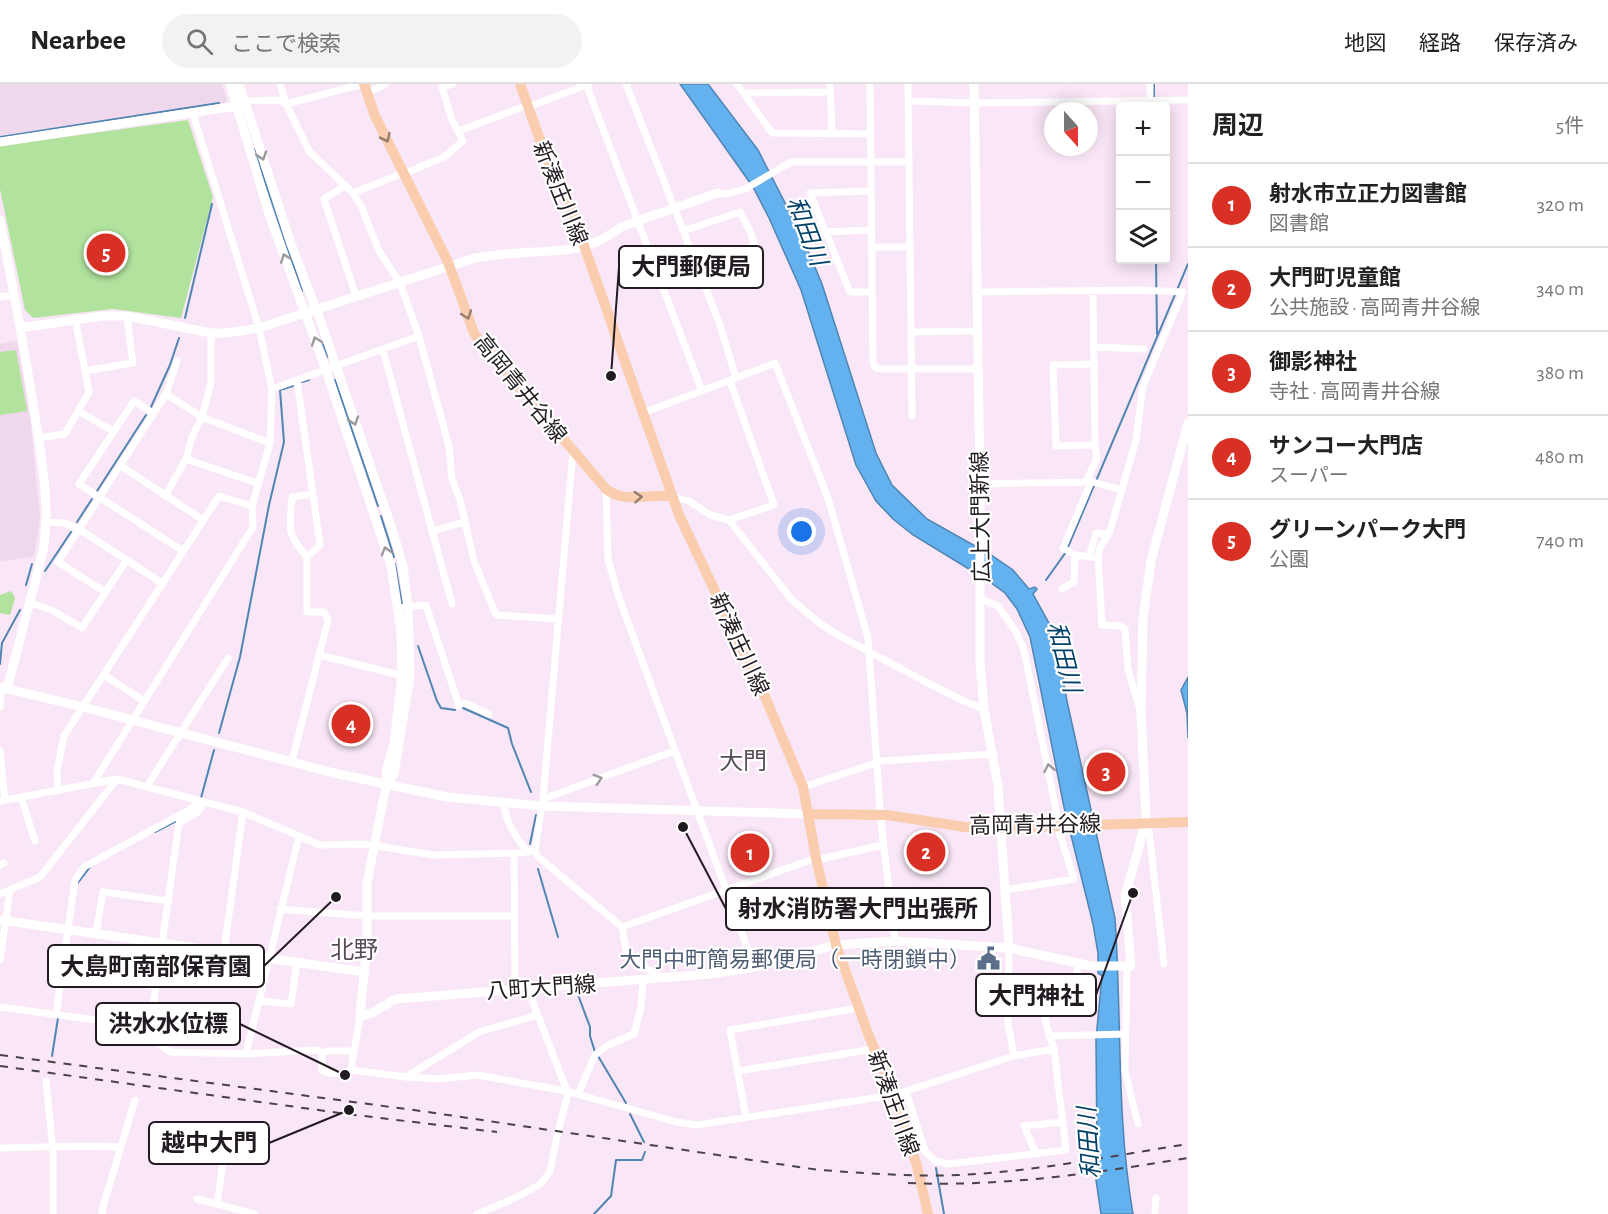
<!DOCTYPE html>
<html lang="ja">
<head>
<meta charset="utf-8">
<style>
  :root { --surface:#fff; --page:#f2f2f2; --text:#222; --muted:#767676; --line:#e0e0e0; --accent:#d93025 }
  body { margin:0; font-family:"Alegreya Sans","Noto Sans JP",sans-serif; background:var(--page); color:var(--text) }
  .controls { position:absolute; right:18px; top:18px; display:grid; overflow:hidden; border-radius:6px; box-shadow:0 3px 15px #0003 }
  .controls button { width:54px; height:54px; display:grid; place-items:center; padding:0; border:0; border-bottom:2px solid var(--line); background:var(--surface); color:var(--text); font:30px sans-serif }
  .compass { position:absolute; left:1044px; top:18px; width:54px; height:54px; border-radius:50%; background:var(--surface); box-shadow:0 3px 15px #0003; rotate:159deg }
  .you { position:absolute; left:802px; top:448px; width:21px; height:21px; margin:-15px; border:4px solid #fff; border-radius:50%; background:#1a73e8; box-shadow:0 0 0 9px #1a73e833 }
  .badge { display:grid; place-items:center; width:39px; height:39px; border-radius:50%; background:var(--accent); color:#fff; font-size:20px; font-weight:700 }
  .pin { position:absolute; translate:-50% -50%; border:3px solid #fff; box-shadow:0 2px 6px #0006 }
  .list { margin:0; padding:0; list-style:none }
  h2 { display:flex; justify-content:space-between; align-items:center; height:78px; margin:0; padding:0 24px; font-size:26px }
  h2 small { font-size:20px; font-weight:400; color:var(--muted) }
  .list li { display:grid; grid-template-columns:39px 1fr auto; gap:18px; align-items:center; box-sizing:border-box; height:84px; padding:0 24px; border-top:2px solid var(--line) }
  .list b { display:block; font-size:22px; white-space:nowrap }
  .list p { margin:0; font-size:20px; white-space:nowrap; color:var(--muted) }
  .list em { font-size:20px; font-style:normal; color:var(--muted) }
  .icon { flex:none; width:33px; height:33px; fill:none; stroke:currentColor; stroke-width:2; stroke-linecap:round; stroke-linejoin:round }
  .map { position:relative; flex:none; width:1188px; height:1130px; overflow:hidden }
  header { display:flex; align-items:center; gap:36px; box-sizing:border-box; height:84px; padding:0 30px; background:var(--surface); border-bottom:2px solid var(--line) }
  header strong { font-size:28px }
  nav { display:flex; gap:33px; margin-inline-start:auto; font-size:21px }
  .search { width:420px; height:54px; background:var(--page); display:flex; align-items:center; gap:15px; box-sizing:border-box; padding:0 21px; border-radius:33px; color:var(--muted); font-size:22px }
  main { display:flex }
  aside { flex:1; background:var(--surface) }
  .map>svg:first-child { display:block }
  .built { fill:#efd7ec }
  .green { fill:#b1e39e }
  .water { fill:#63b2ef; stroke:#5085b2; stroke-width:1.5 }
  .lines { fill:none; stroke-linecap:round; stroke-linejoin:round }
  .stream { stroke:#5085b2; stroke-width:2 }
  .street { stroke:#fff; stroke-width:7 }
  .secondary { stroke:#fff; stroke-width:9 }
  .primary { stroke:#f9cdad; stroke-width:10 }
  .rail { stroke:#4a4249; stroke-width:2; stroke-dasharray:8 8; stroke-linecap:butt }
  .oneway { stroke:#987d6e }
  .oneway2 { stroke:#9c999c }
  .labels { text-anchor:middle; stroke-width:4.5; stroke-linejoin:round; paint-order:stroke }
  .street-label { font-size:22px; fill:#221c22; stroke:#fff }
  .service-label { font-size:22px; fill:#4e5e75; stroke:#fff; text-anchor:end }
  .water-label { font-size:24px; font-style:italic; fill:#03436b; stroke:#fff }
  .neighbourhood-label { font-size:24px; fill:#5b4c5a; stroke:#fff }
  .leader { fill:none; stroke:#221c22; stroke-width:2 }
  .callout-dot { fill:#221c22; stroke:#fff; stroke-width:2 }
  .callout { fill:#fff; stroke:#221c22; stroke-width:2 }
  .callout-label { font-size:24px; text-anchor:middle; font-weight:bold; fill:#221c22 }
</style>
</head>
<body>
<header>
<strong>Nearbee</strong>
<div class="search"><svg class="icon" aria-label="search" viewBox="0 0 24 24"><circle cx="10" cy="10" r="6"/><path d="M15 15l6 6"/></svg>ここで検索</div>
<nav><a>地図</a><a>経路</a><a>保存済み</a></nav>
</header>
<main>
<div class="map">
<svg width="1188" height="1130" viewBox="0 0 1188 1130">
  <rect width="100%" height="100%" fill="#f9e6f6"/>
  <path class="built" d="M 0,0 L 222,0 L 227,17 L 221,21 L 0,51 Z
    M 17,257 L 30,332 L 40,434 L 34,473 L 0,477 L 0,260 Z"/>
  <path class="green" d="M 188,36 L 213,113 L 181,234 L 113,225 L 33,234 L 25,226 L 0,105 L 0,62 Z
    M 16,266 L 27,327 L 0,331 L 0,268 Z
    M 11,507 L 15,514 L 10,531 L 0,529 L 0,511 Z"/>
  <path class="water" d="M 680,0 L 708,0 L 758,66 L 802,152 L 822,200 L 876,369 L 892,401 L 927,435 L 991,471 L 1013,486 L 1029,505 L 1035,503 L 1037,505 L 1033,510 L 1055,550 L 1067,617 L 1115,834 C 1122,933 1116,1032 1133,1130 L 1101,1130 L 1096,1096 L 1099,1084 L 1097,1063 L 1096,955 L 1102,892 L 1098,889 L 1098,869 L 1093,840 L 1064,723 L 1038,592 L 1030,553 L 1017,525 L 1005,509 L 987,496 L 913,451 L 893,435 L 876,417 L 856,381 L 801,206 L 769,134 L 753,103 Z
    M 1188,593 L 1188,654 L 1187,629 L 1181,606 Z"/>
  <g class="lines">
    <path class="stream" d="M 1154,0 L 1154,22
      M 0,53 L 219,19
      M 254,65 L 302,207
      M 1156,176 L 1157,250
      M 185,234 L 212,120
      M 323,260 L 328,273
      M 335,296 L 378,422
      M 302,298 L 309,296
      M 151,323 L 170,281 L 179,254
      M 97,407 L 146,331
      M 381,432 L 394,473
      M 77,438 L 92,415
      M 1068,463 L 1188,180
      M 395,480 L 402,520
      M 45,487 L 71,448
      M 1046,496 L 1066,468
      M 26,501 L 32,480
      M 418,562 L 437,617 L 441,624 L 455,626
      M 0,580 L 2,559 L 20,526
      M 463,624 L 508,644 L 512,660 L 531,708
      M 219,649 L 240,573 L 269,421 L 284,358 L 280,306 L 293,302
      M 201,714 L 214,666
      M 155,748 L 180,735
      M 530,760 L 536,731
      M 538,785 L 558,853
      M 77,800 L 90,783
      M 577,908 L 590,943 L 590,952 L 595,968
      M 52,972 L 58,934
      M 598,972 L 626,1019
      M 630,1030 L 644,1058
      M 936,1084 L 944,1130
      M 594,1130 L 611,1112 L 616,1076 L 642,1076 L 645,1068"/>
    <path class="street" d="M 280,0 L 287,22 L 309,67 L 353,109 L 361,122 L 379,167 L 400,199 L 419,252 L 449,363 L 452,395 L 460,416 L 474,477 L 496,531 L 558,535
      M 586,0 L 702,307
      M 626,0 L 720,241 L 736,294
      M 737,0 L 772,49 L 870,50
      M 830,0 L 832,49
      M 870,0 L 873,279 L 876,284 L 880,285 L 977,285
      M 908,0 L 912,332
      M 1150,0 L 1150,17
      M 367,9 L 385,0
      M 745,9 L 830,8
      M 909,17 L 974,19 L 1188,16
      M 241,19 L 244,17 L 278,16 L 286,20 L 363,0
      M 528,23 L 589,0
      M 459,47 L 528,21
      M 403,90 L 444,73 L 463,57 L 452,36 L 442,3 L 453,0
      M 345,102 L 324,115 L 356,212
      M 870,107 L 810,109 L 850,208 L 871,208
      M 353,109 L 403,89
      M 718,109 L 727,110 L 745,105 L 791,78 L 908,78
      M 683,147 L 740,128 L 749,145 L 755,161 L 697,184
      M 825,148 L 871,146
      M 871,163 L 910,163
      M 977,208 L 1139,206 L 1183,208 L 1143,302 L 1136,356 L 1110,447 L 1100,464 L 1098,472 L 1102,541 L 1120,542 L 1125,545 L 1128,585 L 1139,623
      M 0,213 L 14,211
      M 911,248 L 977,247
      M 1095,263 L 1144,265
      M 383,266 L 452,520
      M 1095,280 L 1053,281 L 1056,362 L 1095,361
      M 85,287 L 133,279 L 127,232
      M 272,305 L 419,252
      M 166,310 L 202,333 L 270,359
      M 78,327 L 113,347
      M 153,329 L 134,317 L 79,400 L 183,467
      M 643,329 L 775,279 L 828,414 L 868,554 L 881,738 L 895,857
      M 38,354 L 65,350 L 89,308 L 75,234
      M 573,367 L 543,715 L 535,766 L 537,772 L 622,843 L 626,866 L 638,879 L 661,893
      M 186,375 L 257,399
      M 121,382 L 203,436
      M 1086,398 L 1097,374 L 1095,361 L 1093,207
      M 980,400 L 1093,398 L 1122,406
      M 606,405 L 608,475 L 618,511 L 747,863 L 751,884
      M 165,412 L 186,375 L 192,353 L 202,333 L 211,298 L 211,249
      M 671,412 L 689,417 L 710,431 L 729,436 L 792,516 L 818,538 L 838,551 L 924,597 L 964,617 L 984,625
      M 729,436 L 774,421 L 730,297
      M 47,438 L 64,439 L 79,445 L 162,499
      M 433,447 L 464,438
      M 1075,471 L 1063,464 L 1091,398
      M 307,473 C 285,448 290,445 292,413 L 313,410
      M 1089,473 L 1096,449 L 1108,451
      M 1062,505 L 1074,498 L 1075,471 L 1099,474
      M 105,508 L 58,478 L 166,310 L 177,277
      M 981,515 L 998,522 L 1016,548 L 1024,566 L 1059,741
      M 31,519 L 52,526 L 82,544 L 126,477
      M 399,524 L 426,521 L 459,622
      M 319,571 L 404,592
      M 104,591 L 144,617
      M 458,621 L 465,619 L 489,630
      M 0,623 L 2,604
      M 0,667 L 5,716
      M 292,677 L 328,536 L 324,528 L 307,528 L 307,473 L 320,461 L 297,296
      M 94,698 L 253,443 L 252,422 L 270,359 L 272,305 L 259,244 L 193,30
      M 147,702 L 228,574
      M 803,703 L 882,677 L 993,670
      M 58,707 L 57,686 L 64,652 L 219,412 L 252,422
      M 21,713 L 35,757
      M 543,715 L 674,667
      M 0,717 L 117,695 L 243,728 L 320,761 L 364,760 L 434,771 L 522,769 L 535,766
      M 504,720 C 505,738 517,755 528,768
      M 1148,738 L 1164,880
      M 514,769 L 515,905
      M 816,776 L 883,761
      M 0,781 L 4,779
      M 1005,806 L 1074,795 L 1057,741
      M 0,810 L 40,793 L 117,695
      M 280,825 L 367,832 L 514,832
      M 622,843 L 816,774
      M 96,849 L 103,808 L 169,817
      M 1009,864 L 1008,940 L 1014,972
      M 224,867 L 243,728
      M 0,876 L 10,806
      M 1127,882 L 1125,987 L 1138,1040
      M 71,890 L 156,902
      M 259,917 L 291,920 L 297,878
      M 1044,918 L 1075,906 L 1078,880
      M 0,923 L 133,941 L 170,968 L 246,970 L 317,966 L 322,969 L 327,967 L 354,967
      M 56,930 L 75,796 L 84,783 L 93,778 L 194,723 L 196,716
      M 149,951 L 179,739 L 198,728 L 204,718
      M 1049,952 L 1126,950
      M 322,969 L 322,986 C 332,992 341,990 351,986 L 406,993 L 439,995 L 477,991 L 566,1007 L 676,1038 L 697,1041 L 894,1011 L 1014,972 L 1054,965
      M 246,970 L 299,752
      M 351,986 L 360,932
      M 738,987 L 874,965
      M 406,993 L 479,948 L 538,931
      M 46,997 L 53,1067 L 53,1130
      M 906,1007 L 925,1067 L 935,1077 L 948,1080 L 1066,1066 L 1054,965 L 1046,940 L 1044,918 L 1024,911 L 1009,909
      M 578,1010 L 595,971 L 608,961 L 634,950 L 641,923 L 643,895
      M 746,1033 L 730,946 L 858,924
      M 0,1064 L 88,1062 L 120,1063
      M 1036,1070 L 1024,1042 L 1063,1038
      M 197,1115 L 255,1130
      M 217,1120 L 223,1079
      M 103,1130 L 102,1126 L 135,1016
      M 477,1130 L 515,1114 L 541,1100 L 550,1087 L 558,1048 L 568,1010 L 528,905
      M 1155,1130 L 1156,1114"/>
    <path class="secondary" d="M 230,0 L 270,133 L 326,286 L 391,482 L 401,547 L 402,591 L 394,659 L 386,688 L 388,699
      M 239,0 L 291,160 L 321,238 L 392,445 L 403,482 L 408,523 L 410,592 L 394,690 L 388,699 L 384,712 L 367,799 L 367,859 L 360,932 C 374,931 383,921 396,915 L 710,890 L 751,884 L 836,861 L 895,857 L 1009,864 L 1091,882 L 1131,882 L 1125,811 L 1138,767 L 1146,732 L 1141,628 L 1143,534 L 1151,477 L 1188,339
      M 974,0 L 980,400 L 980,578 L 984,625 L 998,702 L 1009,864
      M 0,58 L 236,22
      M 0,136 C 12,199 24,262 34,326 C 41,373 51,419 43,467 L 7,605
      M 20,244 L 103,232 L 127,232 L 211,249 L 227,249 L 259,244 L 475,174 L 504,170 L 566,166 L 583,163 L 601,156 L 622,143 L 637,137 L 718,109
      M 0,603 L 83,623 L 334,689 L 447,713 L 543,722 L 808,730
      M 0,836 L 365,888"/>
    <path class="primary" d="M 364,0 L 375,32 L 448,178 L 474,249 L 479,256 L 606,405 C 625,420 648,410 671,412
      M 520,0 L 545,70 L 569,119 L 679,431 L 766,615 L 803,703 L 816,774 L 836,861 L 869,952 L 894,1011 L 917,1082 L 928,1130
      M 808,730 L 887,731 L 965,743 L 1000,744 L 1188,738"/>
    <path class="rail" d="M 0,971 L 421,1027 L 819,1086 C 865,1089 911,1093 957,1091 C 1034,1088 1111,1072 1188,1060
      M 0,982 L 347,1030 L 497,1048
      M 908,1099 C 1003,1103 1095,1089 1188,1074"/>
  </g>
  <defs><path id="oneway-chevron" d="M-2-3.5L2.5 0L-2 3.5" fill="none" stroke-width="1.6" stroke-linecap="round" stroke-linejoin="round" transform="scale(1.5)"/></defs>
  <g class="oneway">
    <use href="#oneway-chevron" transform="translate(386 54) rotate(64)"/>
    <use href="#oneway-chevron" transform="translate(467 231) rotate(70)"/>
    <use href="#oneway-chevron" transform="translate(638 413) rotate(-4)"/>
  </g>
  <g class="oneway2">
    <use href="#oneway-chevron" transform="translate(262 72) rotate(72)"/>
    <use href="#oneway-chevron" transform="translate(285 174) rotate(-111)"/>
    <use href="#oneway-chevron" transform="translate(316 257) rotate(-110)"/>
    <use href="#oneway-chevron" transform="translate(354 337) rotate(71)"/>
    <use href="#oneway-chevron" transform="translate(386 467) rotate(-107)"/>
    <use href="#oneway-chevron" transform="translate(1049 684) rotate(-101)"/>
    <use href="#oneway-chevron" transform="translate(598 695) rotate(-18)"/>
  </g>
  <defs>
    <symbol id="civic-bare" viewBox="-9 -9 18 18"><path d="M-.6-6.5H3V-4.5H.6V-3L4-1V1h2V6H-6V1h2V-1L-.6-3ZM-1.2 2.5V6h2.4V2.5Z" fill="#5c6f8a" stroke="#fff" stroke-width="2.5" paint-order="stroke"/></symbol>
  </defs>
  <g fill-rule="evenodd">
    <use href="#civic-bare" x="972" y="858" width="33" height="33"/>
  </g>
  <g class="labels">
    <g class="street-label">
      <text transform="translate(561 109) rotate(68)" y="8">新湊庄川線</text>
      <text transform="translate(521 304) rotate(51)" y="8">高岡青井谷線</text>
      <text transform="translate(980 433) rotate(-91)" y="8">広上大門新線</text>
      <text transform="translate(740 560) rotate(65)" y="8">新湊庄川線</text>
      <text transform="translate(1035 740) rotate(-1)" y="8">高岡青井谷線</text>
      <text transform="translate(541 903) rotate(-4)" y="8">八町大門線</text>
      <text transform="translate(894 1019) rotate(70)" y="8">新湊庄川線</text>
    </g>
    <g class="service-label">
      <text x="971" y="883">大門中町簡易郵便局（一時閉鎖中）</text>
    </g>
    <g class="water-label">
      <text transform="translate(807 147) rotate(69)" y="8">和田川</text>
      <text transform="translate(1064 573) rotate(76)" y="8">和田川</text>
      <text transform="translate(1089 1059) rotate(-94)" y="8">和田川</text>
    </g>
    <g class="neighbourhood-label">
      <text x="743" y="685">大門</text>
      <text x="354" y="874">北野</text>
    </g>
  </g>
  <path class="leader" d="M611 292L619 183M683 743L726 825M336 813L264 882M1133 809L1096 911M345 991L240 940M349 1026L269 1059"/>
  <g class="callout-dot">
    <circle cx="611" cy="292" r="6"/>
    <circle cx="683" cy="743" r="6"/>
    <circle cx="336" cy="813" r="6"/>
    <circle cx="1133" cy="809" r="6"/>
    <circle cx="345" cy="991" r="6"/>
    <circle cx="349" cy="1026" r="6"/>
  </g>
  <g class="callout">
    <rect x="619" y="162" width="144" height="42" rx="6"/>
    <rect x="726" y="804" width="264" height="42" rx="6"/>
    <rect x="48" y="861" width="216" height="42" rx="6"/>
    <rect x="976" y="890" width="120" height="42" rx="6"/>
    <rect x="96" y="919" width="144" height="42" rx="6"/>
    <rect x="149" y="1038" width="120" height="42" rx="6"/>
  </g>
  <g class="callout-label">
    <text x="691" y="191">大門郵便局</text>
    <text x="858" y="833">射水消防署大門出張所</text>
    <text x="156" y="891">大島町南部保育園</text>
    <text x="1036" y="920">大門神社</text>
    <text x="168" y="948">洪水水位標</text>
    <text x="209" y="1067">越中大門</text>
  </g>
</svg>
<div class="controls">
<button>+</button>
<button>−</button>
<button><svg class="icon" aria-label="layers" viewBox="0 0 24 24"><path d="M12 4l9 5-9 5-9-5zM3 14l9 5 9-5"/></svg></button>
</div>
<svg class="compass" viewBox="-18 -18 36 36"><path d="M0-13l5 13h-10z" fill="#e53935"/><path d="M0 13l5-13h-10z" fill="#767676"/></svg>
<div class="you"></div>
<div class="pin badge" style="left:750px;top:769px">1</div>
<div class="pin badge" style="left:926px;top:768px">2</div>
<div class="pin badge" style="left:1106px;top:688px">3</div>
<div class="pin badge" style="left:351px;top:640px">4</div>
<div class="pin badge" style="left:106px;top:169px">5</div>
</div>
<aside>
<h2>周辺<small>5件</small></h2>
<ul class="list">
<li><span class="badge">1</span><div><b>射水市立正力図書館</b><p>図書館</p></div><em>320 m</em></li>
<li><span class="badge">2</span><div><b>大門町児童館</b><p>公共施設 · 高岡青井谷線</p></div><em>340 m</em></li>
<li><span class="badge">3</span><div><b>御影神社</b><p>寺社 · 高岡青井谷線</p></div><em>380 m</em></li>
<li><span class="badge">4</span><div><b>サンコー大門店</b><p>スーパー</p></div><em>480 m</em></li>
<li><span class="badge">5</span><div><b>グリーンパーク大門</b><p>公園</p></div><em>740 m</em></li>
</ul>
</aside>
</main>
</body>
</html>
